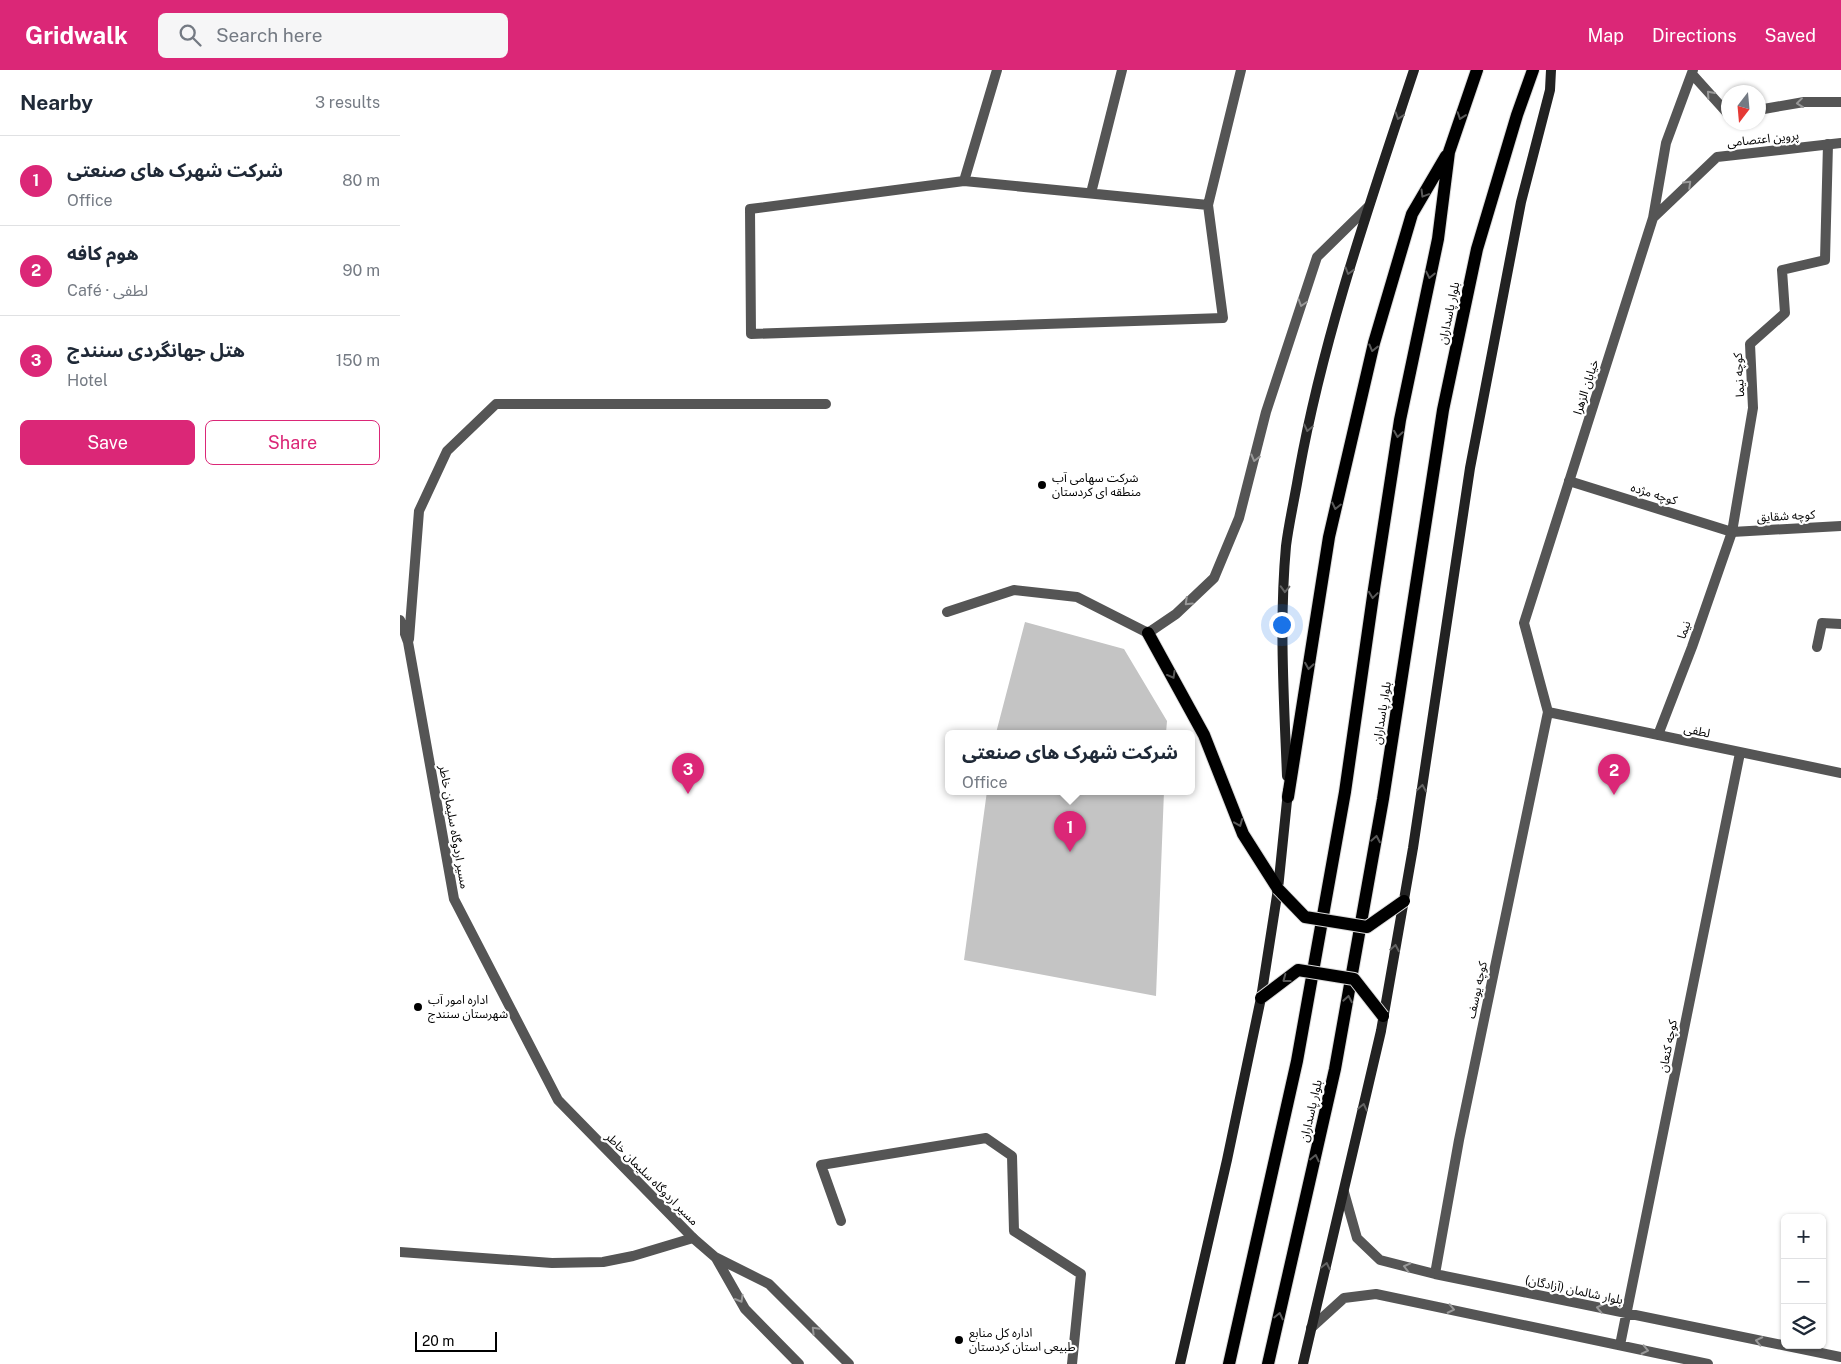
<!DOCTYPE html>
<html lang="en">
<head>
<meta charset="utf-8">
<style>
  :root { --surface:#fff; --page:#f6f6f7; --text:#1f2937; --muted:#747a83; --line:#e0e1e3; --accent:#db2777 }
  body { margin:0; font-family:"Public Sans","Noto Sans Arabic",sans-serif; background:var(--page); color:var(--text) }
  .controls { position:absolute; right:15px; bottom:15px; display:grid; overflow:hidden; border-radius:8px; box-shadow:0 1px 4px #0004 }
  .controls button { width:45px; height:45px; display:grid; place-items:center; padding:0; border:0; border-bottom:1px solid var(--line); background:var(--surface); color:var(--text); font:25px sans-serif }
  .compass { position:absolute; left:1321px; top:15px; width:45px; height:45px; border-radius:50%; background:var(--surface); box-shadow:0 1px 4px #0004; rotate:196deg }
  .scale { position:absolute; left:15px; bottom:12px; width:82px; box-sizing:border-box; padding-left:5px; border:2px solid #000; border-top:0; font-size:14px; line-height:18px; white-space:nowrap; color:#000; -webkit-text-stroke:4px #fff; paint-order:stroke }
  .you { position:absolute; left:881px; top:554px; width:18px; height:18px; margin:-12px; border:4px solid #fff; border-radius:50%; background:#1a73e8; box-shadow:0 0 0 8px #1a73e833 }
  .badge { display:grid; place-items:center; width:32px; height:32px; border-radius:50%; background:var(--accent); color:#fff; font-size:16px; font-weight:700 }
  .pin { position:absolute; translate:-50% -41px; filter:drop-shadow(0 1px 2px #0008) }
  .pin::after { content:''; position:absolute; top:26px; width:18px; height:15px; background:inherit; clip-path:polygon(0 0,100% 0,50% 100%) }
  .popup { position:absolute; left:545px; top:660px; width:250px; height:65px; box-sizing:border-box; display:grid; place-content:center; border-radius:8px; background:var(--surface); filter:drop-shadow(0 1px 4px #0005); font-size:16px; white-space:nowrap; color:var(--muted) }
  .popup b { font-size:19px; color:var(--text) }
  .popup::after { content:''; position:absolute; left:50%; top:100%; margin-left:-10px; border:10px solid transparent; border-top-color:var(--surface) }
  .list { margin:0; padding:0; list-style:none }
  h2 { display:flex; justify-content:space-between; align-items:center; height:65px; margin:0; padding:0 20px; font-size:21px }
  h2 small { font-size:16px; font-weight:400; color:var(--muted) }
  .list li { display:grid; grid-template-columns:32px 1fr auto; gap:15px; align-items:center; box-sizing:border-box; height:90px; padding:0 20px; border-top:1px solid var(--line) }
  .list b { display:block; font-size:19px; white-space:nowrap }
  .list p { margin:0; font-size:16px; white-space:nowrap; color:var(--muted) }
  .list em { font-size:16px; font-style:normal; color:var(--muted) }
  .actions { display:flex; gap:10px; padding:15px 20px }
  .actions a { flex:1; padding:11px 0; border:1px solid var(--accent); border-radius:8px; text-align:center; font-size:18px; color:var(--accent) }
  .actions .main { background:var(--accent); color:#fff }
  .icon { flex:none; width:28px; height:28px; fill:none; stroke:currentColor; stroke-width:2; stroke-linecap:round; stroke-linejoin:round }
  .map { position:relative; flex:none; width:1441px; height:1294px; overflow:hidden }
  header { display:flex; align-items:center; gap:30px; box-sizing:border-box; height:70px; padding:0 25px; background:var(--accent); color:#fff }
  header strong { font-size:24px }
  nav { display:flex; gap:28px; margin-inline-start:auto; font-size:18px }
  .search { width:350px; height:45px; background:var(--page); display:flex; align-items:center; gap:12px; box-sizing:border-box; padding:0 18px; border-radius:8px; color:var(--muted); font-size:19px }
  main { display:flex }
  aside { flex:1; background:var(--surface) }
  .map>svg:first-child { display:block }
  .building { fill:#c4c4c4 }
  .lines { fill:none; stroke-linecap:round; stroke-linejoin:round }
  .primary-casing { stroke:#dbdbdb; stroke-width:14 }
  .lane { stroke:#555; stroke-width:10 }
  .street { stroke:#555; stroke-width:10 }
  .secondary { stroke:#222; stroke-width:10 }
  .primary { stroke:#000; stroke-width:12 }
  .primary-bridge-casing { stroke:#dbdbdb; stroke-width:14; stroke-linecap:butt }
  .primary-bridge { stroke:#000; stroke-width:12 }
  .oneway { stroke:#999 }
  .oneway2 { stroke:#646464 }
  .oneway3 { stroke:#595959 }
  .poi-dot { fill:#000; stroke:#fff; stroke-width:2 }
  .labels { text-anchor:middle; stroke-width:4.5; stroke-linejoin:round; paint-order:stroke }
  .street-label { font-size:12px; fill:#000; stroke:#fff }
  .poi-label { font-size:12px; fill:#000; stroke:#fff; text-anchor:start }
</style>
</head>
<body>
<header>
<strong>Gridwalk</strong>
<div class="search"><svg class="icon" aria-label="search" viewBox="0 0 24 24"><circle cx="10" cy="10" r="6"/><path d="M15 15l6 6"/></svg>Search here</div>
<nav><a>Map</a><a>Directions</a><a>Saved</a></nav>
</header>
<main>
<aside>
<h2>Nearby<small>3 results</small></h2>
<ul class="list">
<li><span class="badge">1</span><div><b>شرکت شهرک های صنعتی</b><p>Office</p></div><em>80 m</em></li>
<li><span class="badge">2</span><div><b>هوم کافه</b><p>Café · لطفی</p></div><em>90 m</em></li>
<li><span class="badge">3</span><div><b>هتل جهانگردی سنندج</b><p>Hotel</p></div><em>150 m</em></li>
</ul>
<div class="actions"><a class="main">Save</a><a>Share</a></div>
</aside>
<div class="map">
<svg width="1441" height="1294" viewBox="0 0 1441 1294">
  <rect width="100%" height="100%" fill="#fff"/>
  <path class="building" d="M 625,552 L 724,579 L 767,651 L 766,663 L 596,663 Z
    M 587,721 L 764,721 L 756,926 L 564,890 Z"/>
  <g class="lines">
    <defs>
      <path id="primary" d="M 748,563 L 804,665 L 843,764 L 878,819
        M 888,727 L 929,467 L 974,273 L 1012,144 L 1046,86
        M 829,1294 L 897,991 L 945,722 L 974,519 L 1000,350 L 1038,169 L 1049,82 L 1077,0
        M 868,1294 L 935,999 L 983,729 L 1043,340 L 1077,179 L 1117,45 L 1133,0"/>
    </defs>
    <use href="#primary" class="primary-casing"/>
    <path class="lane" d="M 597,0 L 564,111 L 808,135 L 841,0
      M 564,111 L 350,139 L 351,264 L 823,248 L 808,135
      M 691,123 L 722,0
      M 1169,411 L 1332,462 L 1441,456
      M 1332,462 L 1353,338 L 1350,274 L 1385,243 L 1382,200 L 1425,190 L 1428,74
      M 547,542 L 614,520 L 677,527 L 748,563 L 776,544 L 814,508 L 839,448 L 866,342 L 917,187 L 968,137
      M 1417,577 L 1422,553 L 1441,554
      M 441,1151 L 421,1095 L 586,1068 L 612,1086 L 614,1161 L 681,1204 L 672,1294
      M 0,1182 L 152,1193 L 203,1192 L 233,1186 L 293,1168"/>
    <path class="street" d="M 1292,4 L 1328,44
      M 1358,40 L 1404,32 L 1441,32
      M 1253,148 L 1317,87 L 1441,73
      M 0,550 L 8,572 L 54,829 L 158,1030 L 293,1168 L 315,1187 L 369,1214 L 449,1294
      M 9,569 L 19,441 L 47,381 L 96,334 L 426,334
      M 1148,642 L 1441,703
      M 1258,665 L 1292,577 L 1332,462
      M 944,1122 L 957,1168 L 980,1190 L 1035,1204 L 1441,1287
      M 316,1188 L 345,1239 L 399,1294
      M 1035,1204 L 1059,1070 L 1148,642 L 1124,553 L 1253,148 L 1266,73 L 1293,0
      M 911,1258 L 944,1228 L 976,1224 L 1308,1294
      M 1220,1275 L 1340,683"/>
    <path class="secondary" d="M 887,706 C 884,630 879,553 886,476 C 889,452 895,427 899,402 C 924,264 970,133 1014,0
      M 780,1294 L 827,1090 L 861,928 L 878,819 L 888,721
      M 903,1294 L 981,961 L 1013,778 L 1070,398 L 1121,132 L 1150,20 L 1151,0"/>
    <use href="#primary" class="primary"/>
    <defs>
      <path id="primary-bridge" d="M 878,819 L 905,847 L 967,857 L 1004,831
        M 861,928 L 898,900 L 954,909 L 983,946"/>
    </defs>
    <use href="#primary-bridge" class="primary-bridge-casing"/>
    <use href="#primary-bridge" class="primary-bridge"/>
  </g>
  <defs><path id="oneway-chevron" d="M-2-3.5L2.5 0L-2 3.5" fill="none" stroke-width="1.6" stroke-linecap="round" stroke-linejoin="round" transform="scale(1.25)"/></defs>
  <g class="oneway">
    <use href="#oneway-chevron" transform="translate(1310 24) rotate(-132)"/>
    <use href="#oneway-chevron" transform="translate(1400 33) rotate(173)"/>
    <use href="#oneway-chevron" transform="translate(1288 114) rotate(-44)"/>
    <use href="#oneway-chevron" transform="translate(902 233) rotate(108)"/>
    <use href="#oneway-chevron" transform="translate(855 388) rotate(104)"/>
    <use href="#oneway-chevron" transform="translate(788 532) rotate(136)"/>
    <use href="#oneway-chevron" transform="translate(1007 1197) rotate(-166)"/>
    <use href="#oneway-chevron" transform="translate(340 1229) rotate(60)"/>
    <use href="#oneway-chevron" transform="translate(1200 1238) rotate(-168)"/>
    <use href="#oneway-chevron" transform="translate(1051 1239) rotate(12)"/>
    <use href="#oneway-chevron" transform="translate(415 1260) rotate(-135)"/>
    <use href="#oneway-chevron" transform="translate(1359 1271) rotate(-168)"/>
    <use href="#oneway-chevron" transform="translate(1245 1280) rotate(12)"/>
  </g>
  <g class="oneway2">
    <use href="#oneway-chevron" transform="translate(999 46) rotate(109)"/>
    <use href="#oneway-chevron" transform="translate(949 201) rotate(107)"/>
    <use href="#oneway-chevron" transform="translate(908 358) rotate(103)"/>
    <use href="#oneway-chevron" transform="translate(885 519) rotate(92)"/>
    <use href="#oneway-chevron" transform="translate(1022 718) rotate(-81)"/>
    <use href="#oneway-chevron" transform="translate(995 878) rotate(-80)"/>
    <use href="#oneway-chevron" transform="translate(963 1037) rotate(-77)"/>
    <use href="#oneway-chevron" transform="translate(926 1196) rotate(-77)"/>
  </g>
  <g class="oneway3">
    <use href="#oneway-chevron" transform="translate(1061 46) rotate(109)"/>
    <use href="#oneway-chevron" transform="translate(1024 124) rotate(121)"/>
    <use href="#oneway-chevron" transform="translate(1030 205) rotate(102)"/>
    <use href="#oneway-chevron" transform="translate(973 278) rotate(104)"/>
    <use href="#oneway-chevron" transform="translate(998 364) rotate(99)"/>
    <use href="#oneway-chevron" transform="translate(936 436) rotate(103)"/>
    <use href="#oneway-chevron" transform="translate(973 525) rotate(98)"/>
    <use href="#oneway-chevron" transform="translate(909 596) rotate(99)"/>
    <use href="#oneway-chevron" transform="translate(772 605) rotate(61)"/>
    <use href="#oneway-chevron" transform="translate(839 753) rotate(68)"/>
    <use href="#oneway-chevron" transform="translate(976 769) rotate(-80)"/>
    <use href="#oneway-chevron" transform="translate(886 909) rotate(143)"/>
    <use href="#oneway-chevron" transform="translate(948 929) rotate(-80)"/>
    <use href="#oneway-chevron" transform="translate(915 1088) rotate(-77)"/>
    <use href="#oneway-chevron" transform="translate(879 1246) rotate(-77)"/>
  </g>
  <g class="poi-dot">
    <circle cx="642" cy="415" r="5"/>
    <circle cx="18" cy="937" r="5"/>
    <circle cx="559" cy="1270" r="5"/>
  </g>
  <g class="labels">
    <g class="street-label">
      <text transform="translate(1363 69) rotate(-6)" y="4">پروین اعتصامی</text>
      <text transform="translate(1049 243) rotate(-78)" y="4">بلوار پاسداران</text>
      <text transform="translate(1339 305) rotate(-93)" y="4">کوچه نیما</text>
      <text transform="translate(1186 317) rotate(-72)" y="4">خیابان الزهرا</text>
      <text transform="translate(1254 424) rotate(17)" y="4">کوچه مژده</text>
      <text transform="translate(1386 446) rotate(-3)" y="4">کوچه شقایق</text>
      <text transform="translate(1284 560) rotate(-71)" y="4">نیما</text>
      <text transform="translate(982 643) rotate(-81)" y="4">بلوار پاسداران</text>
      <text transform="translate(1297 661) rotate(12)" y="4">لطفی</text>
      <text transform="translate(54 757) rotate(80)" y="4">مسیر اردوگاه سلیمان خاطر</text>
      <text transform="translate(1077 920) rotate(-78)" y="4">کوچه یوسف</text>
      <text transform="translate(1268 976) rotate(-79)" y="4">کوچه کنعان</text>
      <text transform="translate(911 1041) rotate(-77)" y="4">بلوار پاسداران</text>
      <text transform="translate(252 1109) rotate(45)" y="4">مسیر اردوگاه سلیمان خاطر</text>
      <text transform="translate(1174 1220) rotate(12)" y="4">بلوار شالمان (آزادگان)</text>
    </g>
    <g class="poi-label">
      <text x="652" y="412">شرکت سهامی آب<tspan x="652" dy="14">منطقه ای کردستان</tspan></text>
      <text x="28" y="934">اداره امور آب<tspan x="28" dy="14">شهرستان سنندج</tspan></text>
      <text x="569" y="1267">اداره کل منابع<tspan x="569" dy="14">طبیعی استان کردستان</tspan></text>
    </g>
  </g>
</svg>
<div class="controls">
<button>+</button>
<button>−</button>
<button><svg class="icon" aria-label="layers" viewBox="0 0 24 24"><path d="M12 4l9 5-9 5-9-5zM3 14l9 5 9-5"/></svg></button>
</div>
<svg class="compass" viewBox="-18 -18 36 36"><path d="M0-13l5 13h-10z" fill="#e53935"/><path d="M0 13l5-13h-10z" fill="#747a83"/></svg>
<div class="scale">20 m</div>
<div class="you"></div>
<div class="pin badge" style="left:670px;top:782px">1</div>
<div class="popup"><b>شرکت شهرک های صنعتی</b>Office</div>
<div class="pin badge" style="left:1214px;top:725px">2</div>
<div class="pin badge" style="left:288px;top:724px">3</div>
</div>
</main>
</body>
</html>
